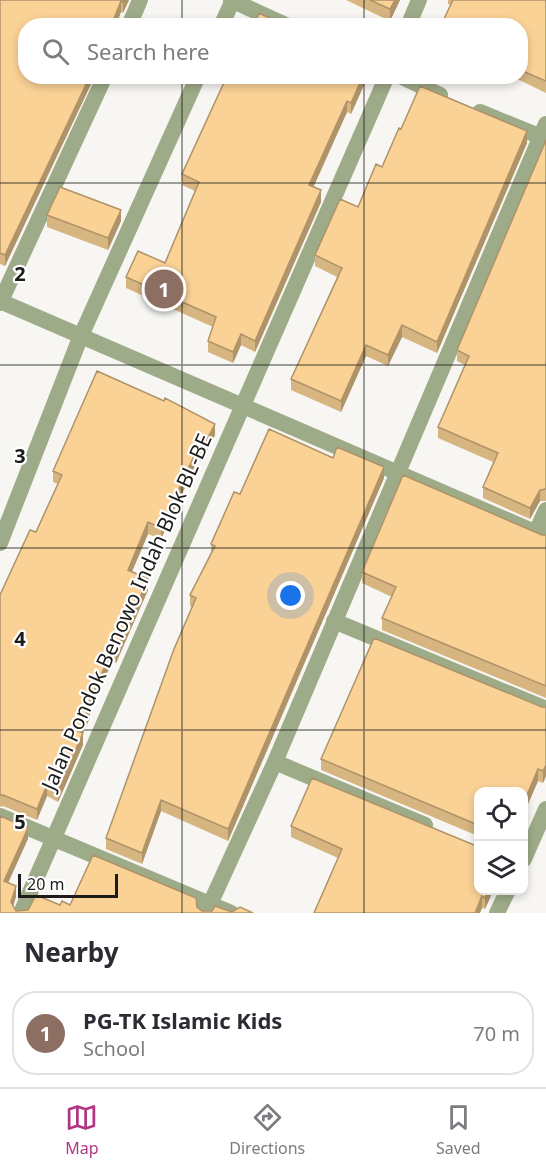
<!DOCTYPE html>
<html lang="en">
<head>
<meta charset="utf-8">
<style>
  :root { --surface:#fff; --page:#f7f7f7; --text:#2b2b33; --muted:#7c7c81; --line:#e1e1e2; --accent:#b33685 }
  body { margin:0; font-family:"Noto Sans",sans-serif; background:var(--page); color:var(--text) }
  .controls { position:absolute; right:18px; bottom:18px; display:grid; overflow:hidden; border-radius:12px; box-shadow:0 3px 9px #0003 }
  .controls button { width:54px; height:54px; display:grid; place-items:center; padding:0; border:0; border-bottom:2px solid var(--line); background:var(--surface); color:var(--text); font:30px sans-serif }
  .scale { position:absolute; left:18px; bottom:15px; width:100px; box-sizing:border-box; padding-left:6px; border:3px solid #1c1c1a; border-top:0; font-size:16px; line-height:21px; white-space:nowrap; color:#1c1c1a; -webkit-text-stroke:4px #fff; paint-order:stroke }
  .you { position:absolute; left:291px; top:596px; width:21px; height:21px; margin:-15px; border:4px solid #fff; border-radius:50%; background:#1a73e8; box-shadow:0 0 0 9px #1a73e833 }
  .badge { display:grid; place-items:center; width:39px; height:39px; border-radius:50%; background:var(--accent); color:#fff; font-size:20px; font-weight:700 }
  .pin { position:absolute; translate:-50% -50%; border:3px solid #fff; box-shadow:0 2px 6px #0006 }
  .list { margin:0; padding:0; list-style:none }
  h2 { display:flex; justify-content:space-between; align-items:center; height:78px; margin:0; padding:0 24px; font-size:26px }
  h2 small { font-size:20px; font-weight:400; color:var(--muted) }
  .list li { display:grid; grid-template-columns:39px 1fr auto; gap:18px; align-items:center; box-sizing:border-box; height:84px; margin:0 12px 12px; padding:0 12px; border:2px solid var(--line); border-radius:24px }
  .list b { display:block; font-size:22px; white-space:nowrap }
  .list p { margin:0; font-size:20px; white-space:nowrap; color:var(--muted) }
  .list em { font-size:20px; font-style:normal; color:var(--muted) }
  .icon { flex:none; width:33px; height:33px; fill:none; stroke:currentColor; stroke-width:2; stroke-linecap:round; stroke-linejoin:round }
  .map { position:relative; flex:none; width:546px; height:913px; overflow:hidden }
  .search { position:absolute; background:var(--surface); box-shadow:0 3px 9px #0003; left:18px; right:18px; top:18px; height:66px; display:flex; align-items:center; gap:15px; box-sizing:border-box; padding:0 21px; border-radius:24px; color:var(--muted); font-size:22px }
  .sheet { height:174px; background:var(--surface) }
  nav { display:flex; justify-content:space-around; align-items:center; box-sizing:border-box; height:84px; border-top:2px solid var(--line); background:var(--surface); font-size:16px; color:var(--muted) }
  nav a { display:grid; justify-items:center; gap:3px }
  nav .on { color:var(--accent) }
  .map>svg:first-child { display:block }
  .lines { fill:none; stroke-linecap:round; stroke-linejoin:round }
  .minor { stroke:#9eab88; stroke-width:16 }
  .wall { fill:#d7b581 }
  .shaded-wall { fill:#af9369 }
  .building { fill:#fad296; stroke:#af9369; stroke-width:1.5 }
  .grid { fill:none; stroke:#1c1c1a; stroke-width:1.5; stroke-opacity:0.55 }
  .labels { text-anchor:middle; stroke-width:4.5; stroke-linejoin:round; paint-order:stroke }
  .street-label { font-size:21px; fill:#1c1c1a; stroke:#fff }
  .grid-label { font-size:20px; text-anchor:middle; font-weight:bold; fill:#1c1c1a; stroke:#fff; stroke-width:4.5; stroke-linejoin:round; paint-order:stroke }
</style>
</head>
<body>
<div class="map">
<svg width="546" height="913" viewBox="0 0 546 913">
  <rect width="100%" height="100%" fill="#f7f6f2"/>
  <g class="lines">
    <path class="minor" d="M 231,0 L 288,26
      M 129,26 L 140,0
      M 221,26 L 233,0
      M 408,26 L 419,0
      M 400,76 L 440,95
      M 480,112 L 546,139
      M 0,301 L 546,537
      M 0,303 L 105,76
      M 536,532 L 546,510
      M 0,543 L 80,338 L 198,76
      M 334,621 L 546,709
      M 275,762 L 425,825
      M 0,816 L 231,913
      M 524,859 L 546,809
      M 21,913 L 387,76
      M 206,913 L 275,762 L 546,124
      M 497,913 L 508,890"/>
  </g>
  <path class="wall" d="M 0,0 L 129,0 L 123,13 L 121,12 L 5,266 L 0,264 Z
    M 346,0 L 400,0 L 390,21 Z
    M 448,0 L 546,0 L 546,93 L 511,76 L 520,76 L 520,26 L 443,26 L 443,21 L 451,5 L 448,4 Z
    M 368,76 L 351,114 L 347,112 L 313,187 L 321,202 L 255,352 L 241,345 L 233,363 L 208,352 L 208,341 L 213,327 L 126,288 L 126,277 L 165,263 L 195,191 L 182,185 L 182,174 Z
    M 401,129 L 527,143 L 437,353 L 402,337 L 388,366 L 366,356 L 341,412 L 291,390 L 291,379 L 337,277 L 315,266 L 315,255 L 358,207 L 382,167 Z
    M 546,140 L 546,501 L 540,501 L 530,519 L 483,498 L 483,487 L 493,462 L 438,438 L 438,427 L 465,365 L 457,361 L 457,350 Z
    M 47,215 L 121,221 L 108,250 L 47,227 Z
    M 215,435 L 203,459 L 199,457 L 161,539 L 148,534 L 132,571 L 148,590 L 116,663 L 112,662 L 90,711 L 90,718 L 83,733 L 83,745 L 58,802 L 47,796 L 37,820 L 3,806 L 0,807 L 0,595 L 36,532 L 58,484 L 53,482 L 53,471 Z
    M 333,458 L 384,478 L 228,841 L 161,811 L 142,864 L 106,849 L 106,838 L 192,607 L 190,606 L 190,595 L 211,552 L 211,544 L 240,494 Z
    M 542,535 L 546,535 L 546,698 L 382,630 L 382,618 L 392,597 L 362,583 L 362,572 Z
    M 542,707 L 546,707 L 546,776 L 543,783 L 538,781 L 524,813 L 524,792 L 478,792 L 478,836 L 321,770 L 321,759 Z
    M 291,826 L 478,891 L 493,891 L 485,909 L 338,858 L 291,837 Z"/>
  <path class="shaded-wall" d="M 124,0 L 129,0 L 123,13 L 123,2 Z
    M 395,0 L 400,0 L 390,21 L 390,9 Z
    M 121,1 L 121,12 L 116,26 L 111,26 Z
    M 90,76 L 95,76 L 5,266 L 5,255 Z
    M 363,76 L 368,76 L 351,114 L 351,103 Z
    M 347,101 L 347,112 L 309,197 L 309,185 Z
    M 527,131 L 527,143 L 437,353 L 437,342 Z
    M 321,190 L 321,202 L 255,352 L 255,341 Z
    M 121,210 L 121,221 L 108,250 L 108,238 Z
    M 402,325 L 402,337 L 388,366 L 388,355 Z
    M 241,334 L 241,345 L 233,363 L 233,352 Z
    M 366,345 L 366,356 L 341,412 L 341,401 Z
    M 215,424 L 215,435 L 203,459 L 203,447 Z
    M 199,445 L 199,457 L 161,539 L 161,528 Z
    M 384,467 L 384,478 L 228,841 L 228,829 Z
    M 540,490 L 540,501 L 530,519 L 530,508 Z
    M 148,522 L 148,534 L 128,581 L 128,570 Z
    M 148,579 L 148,590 L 116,663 L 116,652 Z
    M 112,650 L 112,662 L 90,711 L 90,718 L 78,743 L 78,731 L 88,705 Z
    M 83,733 L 83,745 L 58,802 L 58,790 Z
    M 546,765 L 546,776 L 543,783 L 543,771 Z
    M 538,769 L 538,781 L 524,813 L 524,802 Z
    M 47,785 L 47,796 L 37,820 L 37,809 Z
    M 161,800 L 161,811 L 142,864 L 142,853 Z
    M 28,828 L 28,839 L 4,892 L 4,881 Z
    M 16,886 L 16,897 L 11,913 L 11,902 Z
    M 488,891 L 493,891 L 485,909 L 485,898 Z
    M 482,896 L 482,908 L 480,913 L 475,913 Z"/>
  <path class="building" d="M 0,0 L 124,0 L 123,2 L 121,1 L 111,26 L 26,26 L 26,76 L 90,76 L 5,255 L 0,253 Z
    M 370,0 L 395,0 L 390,9 Z
    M 453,0 L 546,0 L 546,81 L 520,70 L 520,26 L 452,26 L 443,21 Z
    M 259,13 L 284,25 L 295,22 L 303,26 L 254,26 Z
    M 227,76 L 363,76 L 351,103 L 347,101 L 309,185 L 321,190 L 255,341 L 241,334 L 233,352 L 208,341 L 216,317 L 126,277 L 138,251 L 165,263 L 199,182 L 182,174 Z
    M 420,86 L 527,131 L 437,342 L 402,325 L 388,355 L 366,345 L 341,401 L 291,379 L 342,268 L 315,255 L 340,199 L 358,207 L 376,164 L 382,167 L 399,128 L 401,129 Z
    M 546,140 L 546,489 L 540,490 L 530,508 L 483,487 L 498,453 L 438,427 L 469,356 L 457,350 Z
    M 60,187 L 121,210 L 108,238 L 47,215 Z
    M 97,371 L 164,401 L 165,398 L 215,424 L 203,447 L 199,445 L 161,528 L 148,522 L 128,570 L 148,579 L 116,652 L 112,650 L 88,705 L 90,706 L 78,731 L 83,733 L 58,790 L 47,785 L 37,809 L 3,795 L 0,795 L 0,595 L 30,530 L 36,532 L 62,475 L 53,471 Z
    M 269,429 L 333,458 L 337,447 L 384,467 L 228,829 L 161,800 L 142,853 L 106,838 L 174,649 L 196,598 L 190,595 L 215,546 L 211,544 L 234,492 L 240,494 Z
    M 403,475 L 542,535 L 546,535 L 546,686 L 382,618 L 396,587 L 362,572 Z
    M 374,638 L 542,707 L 546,707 L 546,765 L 543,771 L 538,769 L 524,802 L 524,792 L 478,792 L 478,825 L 321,759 Z
    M 312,778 L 474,845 L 478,845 L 478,891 L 488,891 L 485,898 L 482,896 L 475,913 L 314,913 L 342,849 L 291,826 Z
    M 0,816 L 28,828 L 4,881 L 16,886 L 11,902 L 16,911 L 28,910 L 36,895 L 60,905 L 62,901 L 70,905 L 93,855 L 196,898 L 197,907 L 202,911 L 212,911 L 215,906 L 232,912 L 240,907 L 253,913 L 0,913 Z"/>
  <path class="grid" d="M 182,0 L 182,26M 364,0 L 364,26M 182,76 L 182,913M 364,76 L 364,913M 0,183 L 546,183M 0,365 L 546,365M 0,548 L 546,548M 0,730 L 546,730"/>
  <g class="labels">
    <g class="street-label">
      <text transform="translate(127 612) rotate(-66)" y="7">Jalan Pondok Benowo Indah Blok BL-BE</text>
    </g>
  </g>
  <g class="grid-label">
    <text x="20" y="281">2</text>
    <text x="20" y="463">3</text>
    <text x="20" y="646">4</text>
    <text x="20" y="829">5</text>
  </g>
</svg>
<div class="controls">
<button><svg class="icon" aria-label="locate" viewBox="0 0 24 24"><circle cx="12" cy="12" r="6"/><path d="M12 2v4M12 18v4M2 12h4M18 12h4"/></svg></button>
<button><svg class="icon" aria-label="layers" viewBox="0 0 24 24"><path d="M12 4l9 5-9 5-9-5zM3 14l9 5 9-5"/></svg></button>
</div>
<div class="scale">20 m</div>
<div class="you"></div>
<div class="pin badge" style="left:164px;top:289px;background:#8d6e63">1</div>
<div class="search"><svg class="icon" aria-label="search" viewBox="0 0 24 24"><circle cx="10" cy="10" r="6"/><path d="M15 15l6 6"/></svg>Search here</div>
</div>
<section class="sheet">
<h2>Nearby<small></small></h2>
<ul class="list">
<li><span class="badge" style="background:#8d6e63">1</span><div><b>PG-TK Islamic Kids</b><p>School</p></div><em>70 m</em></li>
</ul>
</section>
<nav>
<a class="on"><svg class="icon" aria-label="map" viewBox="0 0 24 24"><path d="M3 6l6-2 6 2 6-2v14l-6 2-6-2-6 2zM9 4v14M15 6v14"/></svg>Map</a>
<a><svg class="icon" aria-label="directions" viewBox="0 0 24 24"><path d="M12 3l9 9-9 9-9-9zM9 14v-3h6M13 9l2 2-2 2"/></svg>Directions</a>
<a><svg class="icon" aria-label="saved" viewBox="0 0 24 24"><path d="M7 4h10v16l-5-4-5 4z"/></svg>Saved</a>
</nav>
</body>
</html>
